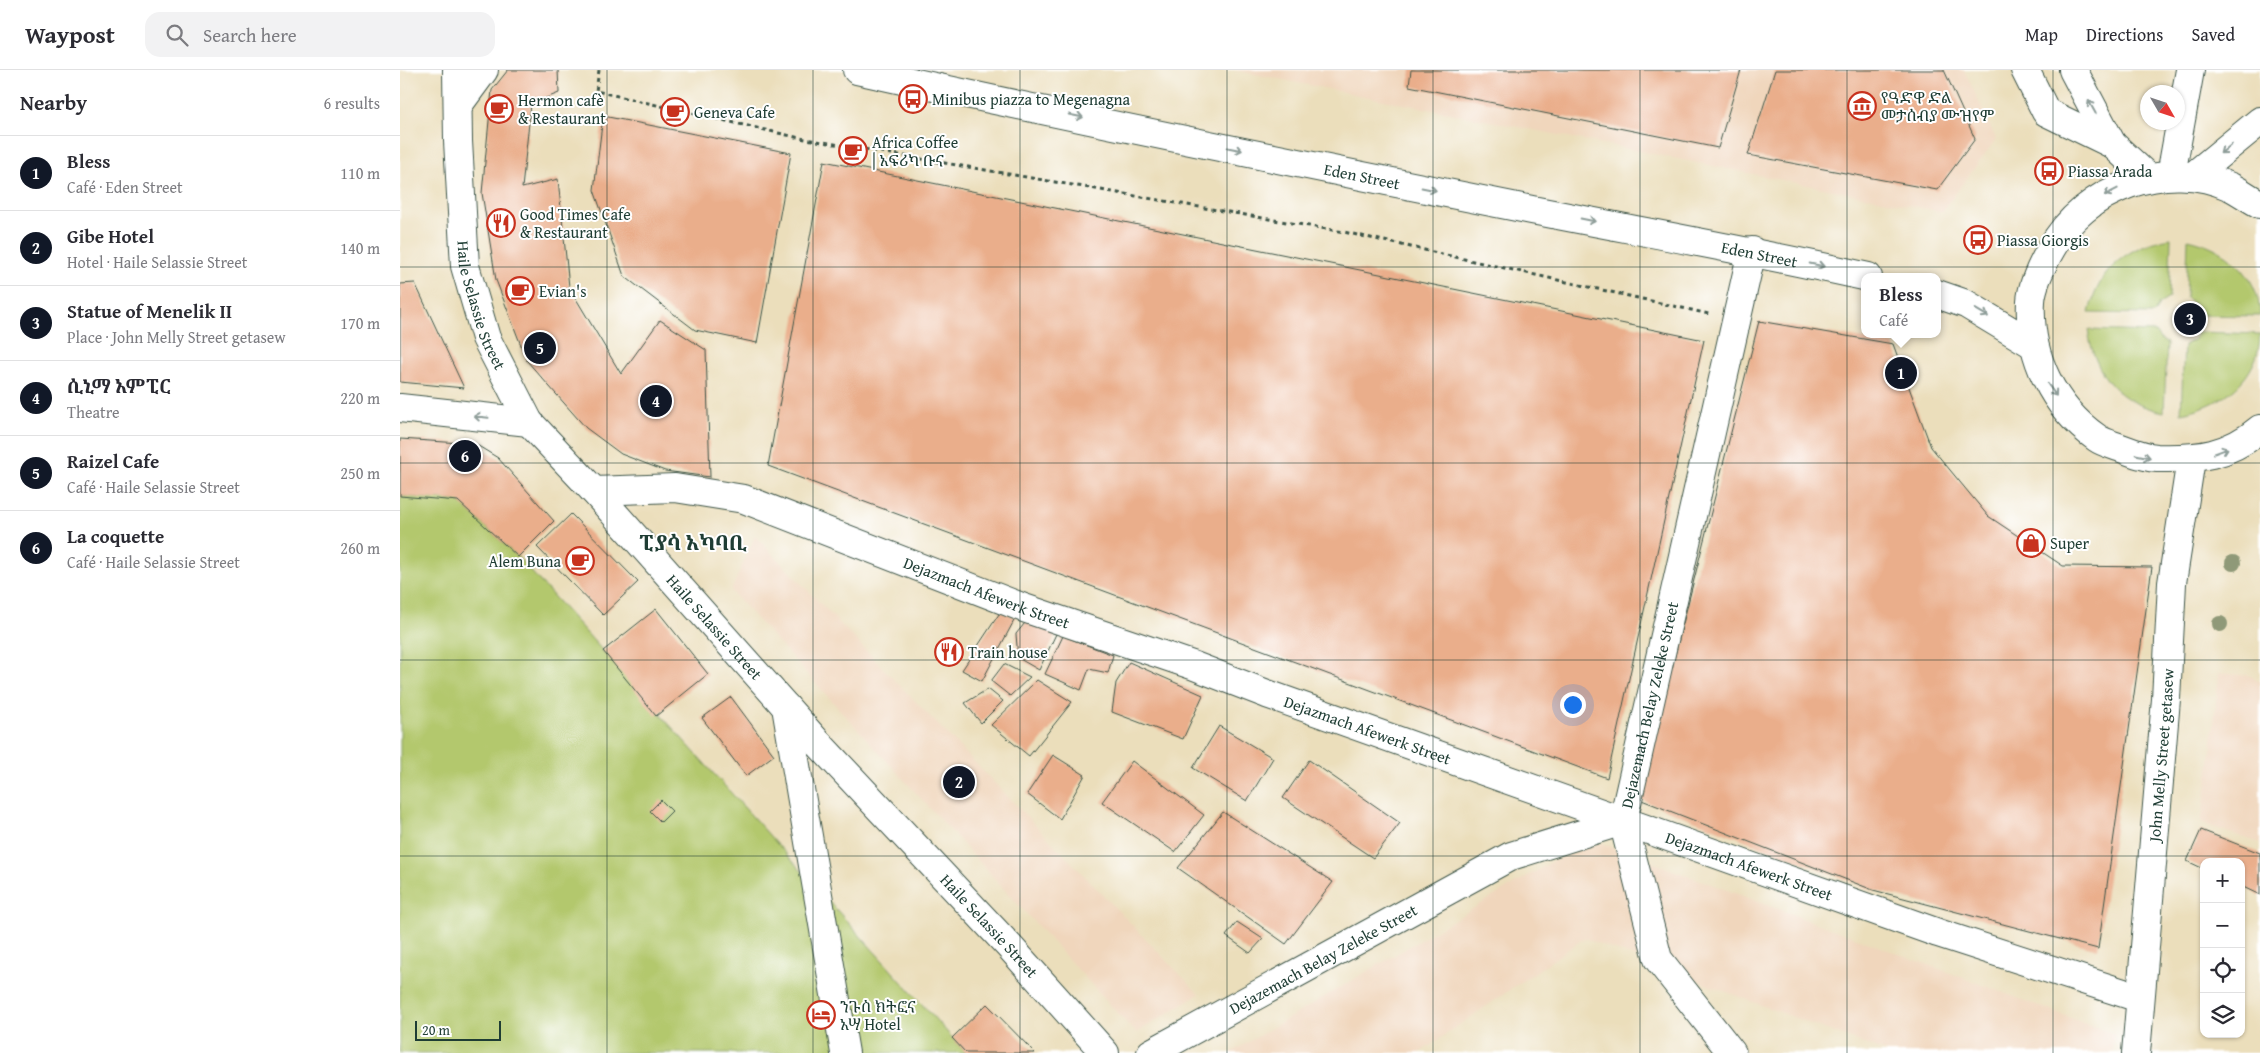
<!DOCTYPE html>
<html lang="en">
<head>
<meta charset="utf-8">
<style>
  :root { --surface:#fff; --page:#f2f2f3; --text:#2b2b33; --muted:#7c7c81; --line:#e1e1e2; --accent:#111827 }
  body { margin:0; font-family:"Gentium Book Plus","Noto Serif Ethiopic",serif; background:var(--page); color:var(--text) }
  .controls { position:absolute; right:15px; bottom:15px; display:grid; overflow:hidden; border-radius:10px; box-shadow:0 1px 4px #0004 }
  .controls button { width:45px; height:45px; display:grid; place-items:center; padding:0; border:0; border-bottom:1px solid var(--line); background:var(--surface); color:var(--text); font:25px sans-serif }
  .compass { position:absolute; left:1740px; top:15px; width:45px; height:45px; border-radius:50%; background:var(--surface); box-shadow:0 1px 4px #0004; rotate:129deg }
  .scale { position:absolute; left:15px; bottom:12px; width:86px; box-sizing:border-box; padding-left:5px; border:2px solid #1f3d34; border-top:0; font-size:14px; line-height:18px; white-space:nowrap; color:#1f3d34; -webkit-text-stroke:4px #fff; paint-order:stroke }
  .you { position:absolute; left:1172px; top:634px; width:18px; height:18px; margin:-12px; border:4px solid #fff; border-radius:50%; background:#1a73e8; box-shadow:0 0 0 8px #1a73e833 }
  .badge { display:grid; place-items:center; width:32px; height:32px; border-radius:50%; background:var(--accent); color:#fff; font-size:16px; font-weight:700 }
  .pin { position:absolute; translate:-50% -50%; border:2px solid #fff; box-shadow:0 1px 5px #0006 }
  .popup { position:absolute; left:1461px; top:203px; width:80px; height:65px; box-sizing:border-box; display:grid; place-content:center; border-radius:10px; background:var(--surface); filter:drop-shadow(0 1px 4px #0005); font-size:16px; white-space:nowrap; color:var(--muted) }
  .popup b { font-size:19px; color:var(--text) }
  .popup::after { content:''; position:absolute; left:50%; top:100%; margin-left:-10px; border:10px solid transparent; border-top-color:var(--surface) }
  .list { margin:0; padding:0; list-style:none }
  h2 { display:flex; justify-content:space-between; align-items:center; height:65px; margin:0; padding:0 20px; font-size:21px }
  h2 small { font-size:16px; font-weight:400; color:var(--muted) }
  .list li { display:grid; grid-template-columns:32px 1fr auto; gap:15px; align-items:center; box-sizing:border-box; height:75px; padding:0 20px; border-top:1px solid var(--line) }
  .list b { display:block; font-size:19px; white-space:nowrap }
  .list p { margin:0; font-size:16px; white-space:nowrap; color:var(--muted) }
  .list em { font-size:16px; font-style:normal; color:var(--muted) }
  .icon { flex:none; width:28px; height:28px; fill:none; stroke:currentColor; stroke-width:2; stroke-linecap:round; stroke-linejoin:round }
  .map { position:relative; flex:none; width:1860px; height:983px; overflow:hidden }
  header { display:flex; align-items:center; gap:30px; box-sizing:border-box; height:70px; padding:0 25px; background:var(--surface); border-bottom:1px solid var(--line) }
  header strong { font-size:24px }
  nav { display:flex; gap:28px; margin-inline-start:auto; font-size:18px }
  .search { width:350px; height:45px; background:var(--page); display:flex; align-items:center; gap:12px; box-sizing:border-box; padding:0 18px; border-radius:15px; color:var(--muted); font-size:19px }
  main { display:flex }
  aside { flex:1; background:var(--surface) }
  .map>svg:first-child { display:block }
  .built { fill:#f0d6bc }
  .green { fill:#b3c86d; stroke:#698250 }
  .building { fill:#eaae8b }
  .lines { fill:none; stroke-linecap:round; stroke-linejoin:round }
  .minor-casing { stroke:#3e5548; stroke-width:30 }
  .major-casing { stroke:#3e5548; stroke-width:30 }
  .path { stroke:#3e5548; stroke-width:3; stroke-dasharray:4 4; stroke-linecap:butt }
  .minor { stroke:#fff; stroke-width:28 }
  .major { stroke:#fff; stroke-width:28 }
  .tree { fill:#8f9978 }
  .oneway { stroke:#8f9e9a }
  .grid { fill:none; stroke:#1f3d34; stroke-width:1; stroke-opacity:0.55 }
  .labels { text-anchor:middle; stroke-width:4; stroke-linejoin:round; paint-order:stroke }
  .poi-label { font-size:16px; fill:#1f3d34; stroke:#fff; text-anchor:start }
  .street-label { font-size:16px; fill:#1f3d34; stroke:#fff }
  .district-label { font-size:21px; font-weight:bold; fill:#1f3d34; stroke:#fff }
</style>
</head>
<body>
<header>
<strong>Waypost</strong>
<div class="search"><svg class="icon" aria-label="search" viewBox="0 0 24 24"><circle cx="10" cy="10" r="6"/><path d="M15 15l6 6"/></svg>Search here</div>
<nav><a>Map</a><a>Directions</a><a>Saved</a></nav>
</header>
<main>
<aside>
<h2>Nearby<small>6 results</small></h2>
<ul class="list">
<li><span class="badge">1</span><div><b>Bless</b><p>Café · Eden Street</p></div><em>110 m</em></li>
<li><span class="badge">2</span><div><b>Gibe Hotel</b><p>Hotel · Haile Selassie Street</p></div><em>140 m</em></li>
<li><span class="badge">3</span><div><b>Statue of Menelik II</b><p>Place · John Melly Street getasew</p></div><em>170 m</em></li>
<li><span class="badge">4</span><div><b>ሲኒማ አምፒር</b><p>Theatre</p></div><em>220 m</em></li>
<li><span class="badge">5</span><div><b>Raizel Cafe</b><p>Café · Haile Selassie Street</p></div><em>250 m</em></li>
<li><span class="badge">6</span><div><b>La coquette</b><p>Café · Haile Selassie Street</p></div><em>260 m</em></li>
</ul>
</aside>
<div class="map">
<svg width="1860" height="983" viewBox="0 0 1860 983">
  <rect width="100%" height="100%" fill="#fff"/>
  <filter id="ink" filterUnits="userSpaceOnUse"><feTurbulence type="fractalNoise" baseFrequency=".02" numOctaves="2"/><feDisplacementMap in="SourceGraphic" scale="10" xChannelSelector="R" yChannelSelector="G"/><feConvolveMatrix kernelMatrix="1 2 1 2 8 2 1 2 1" color-interpolation-filters="sRGB"/></filter>
  <filter id="wash" filterUnits="userSpaceOnUse"><feTurbulence type="fractalNoise" baseFrequency=".0096" numOctaves="4" result="noise"/><feDisplacementMap in="SourceGraphic" scale="20" xChannelSelector="R" yChannelSelector="G"/><feGaussianBlur stdDeviation="1.12" result="paint"/><feColorMatrix in="noise" values="0 0 0 0 0 0 0 0 0 0 0 0 0 0 0 0 0 1.4 0 .05"/><feComposite in="paint" operator="in"/></filter>
  <g filter="url(#wash)">
    <rect width="100%" height="100%" fill="#ebdebb"/>
    <path class="built" d="M 834,0 L 1564,0 L 1596,69 L 1542,142 Z
      M 355,466 L 799,924 L 736,963 L 331,521 Z
      M 1819,603 L 1850,606 L 1860,611 L 1860,773 L 1801,753 L 1809,699 Z
      M 1190,769 L 1714,964 L 1712,983 L 1488,983 L 1184,868 L 1019,983 L 830,983 Z"/>
    <path class="green" d="M 1771,168 L 1769,228 L 1759,234 L 1754,244 L 1689,243 C 1698,200 1728,175 1771,168 Z
      M 1788,169 C 1826,177 1860,205 1860,246 L 1801,245 L 1796,235 L 1786,228 Z
      M 1688,260 L 1755,262 L 1760,269 L 1767,273 L 1764,342 C 1718,333 1695,306 1688,260 Z
      M 1799,262 L 1860,264 C 1860,308 1822,336 1781,343 L 1784,275 L 1793,270 Z
      M 0,426 L 58,431 L 118,487 L 566,983 L 0,983 Z"/>
    <g id="blocks">
      <path class="building" d="M 108,0 L 158,0 L 159,23 L 131,34 L 122,118 L 158,109 L 169,217 L 221,304 L 260,250 L 306,280 L 310,407 L 265,401 L 221,384 L 186,358 L 127,291 L 96,210 L 82,123 L 92,20 Z
        M 1011,0 L 1341,0 L 1318,78 L 1009,16 Z
        M 1375,0 L 1544,0 L 1575,69 L 1537,120 L 1348,85 Z
        M 203,46 L 391,83 L 357,273 L 295,260 L 224,206 L 194,120 Z
        M 424,91 L 1304,270 L 1207,708 L 368,396 Z
        M 15,213 L 64,318 L 0,312 L 0,214 Z
        M 1359,251 L 1493,274 L 1531,377 L 1588,446 L 1663,496 L 1752,497 L 1698,879 L 1473,820 L 1239,729 Z
        M 0,369 L 75,374 L 98,388 L 154,451 L 118,487 L 58,431 L 0,426 Z
        M 171,444 L 238,512 L 203,545 L 137,477 Z
        M 256,539 L 308,604 L 256,646 L 203,581 Z
        M 601,541 L 616,547 L 582,611 L 562,600 Z
        M 629,548 L 656,564 L 639,600 L 618,588 L 616,564 Z
        M 663,566 L 713,585 L 708,603 L 689,599 L 681,620 L 645,604 Z
        M 729,592 L 803,625 L 783,669 L 712,642 L 716,613 Z
        M 604,594 L 630,607 L 610,626 L 591,611 Z
        M 637,610 L 672,632 L 629,686 L 591,655 Z
        M 588,619 L 603,631 L 581,653 L 565,633 Z
        M 331,627 L 374,685 L 346,706 L 302,648 Z
        M 819,656 L 873,688 L 847,731 L 793,698 Z
        M 653,685 L 685,705 L 660,749 L 627,724 Z
        M 909,690 L 1000,753 L 973,788 L 883,728 Z
        M 732,691 L 804,745 L 775,782 L 702,732 Z
        M 261,730 L 272,741 L 261,752 L 250,741 Z
        M 823,742 L 933,812 L 886,874 L 778,798 Z
        M 1801,760 L 1860,783 L 1860,825 L 1841,816 L 1841,792 L 1804,792 L 1804,799 L 1787,791 Z
        M 837,852 L 863,869 L 850,883 L 826,866 Z
        M 587,934 L 635,983 L 566,983 L 552,968 Z"/>
    </g>
  </g>
  <g filter="url(#ink)">
    <use href="#blocks" fill-opacity="0" stroke="#3e5548" stroke-width="1"/>
    <g class="lines">
      <defs>
        <g id="minor">
          <path d="M 1771,105 L 1790,0"/>
          <path d="M 0,338 L 129,352"/>
          <path id="s1" d="M 194,421 L 275,418 L 344,429 L 624,538 L 792,595 L 867,624 L 1538,863 L 1739,928"/>
          <path id="s2" d="M 751,983 L 1111,786 L 1223,751"/>
          <path id="s3" d="M 1332,983 L 1258,889 L 1223,751 L 1352,181"/>
        </g>
        <g id="major">
          <path id="s4" d="M 57,0 L 58,71 L 65,196 L 86,268 L 129,352 L 194,421 L 418,673 L 609,876 L 705,983"/>
          <path id="s5" d="M 457,0 C 678,49 900,94 1122,138 C 1238,161 1353,181 1468,207"/>
          <path d="M 1625,0 L 1646,42 L 1712,74 L 1749,108"/>
          <path d="M 1673,0 L 1712,74"/>
          <path d="M 59,34 L 84,0"/>
          <path d="M 1793,106 L 1860,51"/>
          <path d="M 1860,134 C 1850,129 1841,122 1831,117 C 1767,87 1684,118 1651,179 C 1643,193 1632,214 1631,231 C 1628,286 1653,337 1697,368 C 1704,373 1714,375 1721,378 C 1734,383 1744,387 1757,388 C 1798,389 1828,386 1860,359"/>
          <path d="M 1537,224 L 1566,234 L 1634,275"/>
          <path d="M 386,637 L 445,983"/>
          <path id="s6" d="M 1736,983 L 1766,629 L 1772,513 L 1791,389"/>
        </g>
      </defs>
      <use href="#minor" class="minor-casing"/>
      <use href="#major" class="major-casing"/>
      <path class="path" d="M 199,0 L 196,21 L 400,68 L 944,162 L 1309,244"/>
      <use href="#minor" class="minor"/>
      <use href="#major" class="major"/>
    </g>
    <g class="tree">
      <circle cx="1833" cy="493" r="8"/>
      <circle cx="1820" cy="554" r="8"/>
    </g>
    <defs><path id="oneway-shaft" d="M-6 0H5M1.5-3L5.5 0L1.5 3" fill="none" stroke-width="1.6" stroke-linecap="round" stroke-linejoin="round" transform="scale(1.25)"/></defs>
    <g class="oneway">
      <use href="#oneway-shaft" transform="translate(1692 37) rotate(-119)"/>
      <use href="#oneway-shaft" transform="translate(676 46) rotate(12)"/>
      <use href="#oneway-shaft" transform="translate(835 79) rotate(12)"/>
      <use href="#oneway-shaft" transform="translate(1826 79) rotate(141)"/>
      <use href="#oneway-shaft" transform="translate(1029 119) rotate(11)"/>
      <use href="#oneway-shaft" transform="translate(1711 122) rotate(153)"/>
      <use href="#oneway-shaft" transform="translate(1188 150) rotate(11)"/>
      <use href="#oneway-shaft" transform="translate(1417 195) rotate(12)"/>
      <use href="#oneway-shaft" transform="translate(1582 243) rotate(31)"/>
      <use href="#oneway-shaft" transform="translate(1652 320) rotate(55)"/>
      <use href="#oneway-shaft" transform="translate(81 347) rotate(-174)"/>
      <use href="#oneway-shaft" transform="translate(1821 381) rotate(-20)"/>
      <use href="#oneway-shaft" transform="translate(1743 386) rotate(12)"/>
    </g>
  </g>
  <path class="grid" d="M 207,0 L 207,983M 413,0 L 413,983M 620,0 L 620,983M 827,0 L 827,983M 1033,0 L 1033,983M 1240,0 L 1240,983M 1447,0 L 1447,983M 1653,0 L 1653,983M 0,197 L 1860,197M 0,393 L 1860,393M 0,590 L 1860,590M 0,786 L 1860,786"/>
  <defs>
    <symbol id="bus-ring" viewBox="-11 -11 22 22"><circle r="9.5" fill="#fff" stroke="#c8321e" stroke-width="1.5"/><path d="M-5-6H5V4H4V6H2V4H-2V6H-4V4H-5ZM-3.5-4V0h7V-4ZM-3.5 1.2v1.5H-2V1.2ZM2 1.2v1.5H3.5V1.2Z" fill="#c8321e"/></symbol>
    <symbol id="museum-ring" viewBox="-11 -11 22 22"><circle r="9.5" fill="#fff" stroke="#c8321e" stroke-width="1.5"/><path d="M0-6L6-3V-2H-6V-3ZM-5-1h2V3h-2ZM-1-1h2V3h-2ZM3-1h2V3H3ZM-6 4H6V6H-6Z" fill="#c8321e"/></symbol>
    <symbol id="cafe-ring" viewBox="-11 -11 22 22"><circle r="9.5" fill="#fff" stroke="#c8321e" stroke-width="1.5"/><path d="M-5.5-4.5H6V0H3Q3 3.5 0 3.5H-2.5Q-5.5 3.5-5.5 0ZM3-3.2v2h1.7v-2ZM-6 4.5H4V6H-6Z" fill="#c8321e"/></symbol>
    <symbol id="restaurant-ring" viewBox="-11 -11 22 22"><circle r="9.5" fill="#fff" stroke="#c8321e" stroke-width="1.5"/><path d="M-5-6h1v4h1v-4h1v4h1v-4h1v5L-1.5 .5V6h-2V.5L-5-1ZM5-6V6H3V1.5H1.5Q1.5-4 5-6Z" fill="#c8321e"/></symbol>
    <symbol id="shop-ring" viewBox="-11 -11 22 22"><circle r="9.5" fill="#fff" stroke="#c8321e" stroke-width="1.5"/><path d="M-5-2.5h2.3a2.7 3.5 0 0 1 5.4 0H5L5.5 6h-11ZM-1.5-2.5h3a1.5 2.3 0 0 0-3 0Z" fill="#c8321e"/></symbol>
    <symbol id="hotel-ring" viewBox="-11 -11 22 22"><circle r="9.5" fill="#fff" stroke="#c8321e" stroke-width="1.5"/><path d="M-6-4.5h1.5V1H6V5H4.5V3h-9V5H-6ZM-4 0a1.8 1.8 0 1 1 3.6 0ZM.5 0V-2.5h3Q6-2.5 6 0Z" fill="#c8321e"/></symbol>
  </defs>
  <g fill-rule="evenodd">
    <use href="#bus-ring" x="497" y="13" width="32" height="32"/>
    <use href="#museum-ring" x="1446" y="20" width="32" height="32"/>
    <use href="#cafe-ring" x="83" y="23" width="32" height="32"/>
    <use href="#cafe-ring" x="259" y="26" width="32" height="32"/>
    <use href="#cafe-ring" x="437" y="65" width="32" height="32"/>
    <use href="#bus-ring" x="1633" y="85" width="32" height="32"/>
    <use href="#restaurant-ring" x="85" y="137" width="32" height="32"/>
    <use href="#bus-ring" x="1562" y="154" width="32" height="32"/>
    <use href="#cafe-ring" x="104" y="205" width="32" height="32"/>
    <use href="#shop-ring" x="1615" y="457" width="32" height="32"/>
    <use href="#cafe-ring" x="164" y="475" width="32" height="32"/>
    <use href="#restaurant-ring" x="533" y="566" width="32" height="32"/>
    <use href="#hotel-ring" x="405" y="929" width="32" height="32"/>
  </g>
  <g class="labels">
    <g class="poi-label">
      <text x="1481" y="33">የዓድዋ ድል<tspan x="1481" dy="18">መታሰብያ ሙዝየም</tspan></text>
      <text x="532" y="35">Minibus piazza to Megenagna</text>
      <text x="118" y="36">Hermon cafè<tspan x="118" dy="18">&amp; Restaurant</tspan></text>
      <text x="294" y="48">Geneva Cafe</text>
      <text x="472" y="78">Africa Coffee<tspan x="472" dy="18">| አፍሪካ ቡና</tspan></text>
      <text x="1668" y="107">Piassa Arada</text>
      <text x="120" y="150">Good Times Cafe<tspan x="120" dy="18">&amp; Restaurant</tspan></text>
      <text x="1597" y="176">Piassa Giorgis</text>
      <text x="139" y="227">Evian's</text>
      <text x="1650" y="479">Super</text>
      <text x="161" y="497" text-anchor="end">Alem Buna</text>
      <text x="568" y="588">Train house</text>
      <text x="440" y="942">ንጉስ ክትፎና<tspan x="440" dy="18">አሣ Hotel</tspan></text>
    </g>
    <g class="street-label">
      <text dy="6" stroke="none"><textPath href="#s5" startOffset="516">Eden Street</textPath></text>
      <text dy="6" stroke="none"><textPath href="#s5" startOffset="921">Eden Street</textPath></text>
      <text dy="6" stroke="none"><textPath href="#s4" startOffset="238">Haile Selassie Street</textPath></text>
      <text dy="6" stroke="none"><textPath href="#s1" startOffset="411">Dejazmach Afewerk Street</textPath></text>
      <text dy="6" stroke="none"><textPath href="#s4" startOffset="642">Haile Selassie Street</textPath></text>
      <text dy="6" stroke="none"><textPath href="#s3" startOffset="381">Dejazemach Belay Zeleke Street</textPath></text>
      <text dy="6" stroke="none"><textPath href="#s1" startOffset="816">Dejazmach Afewerk Street</textPath></text>
      <text dy="6" stroke="none"><textPath href="#s6" startOffset="299">John Melly Street getasew</textPath></text>
      <text dy="6" stroke="none"><textPath href="#s1" startOffset="1221">Dejazmach Afewerk Street</textPath></text>
      <text dy="6" stroke="none"><textPath href="#s4" startOffset="1048">Haile Selassie Street</textPath></text>
      <text dy="6" stroke="none"><textPath href="#s2" startOffset="196">Dejazemach Belay Zeleke Street</textPath></text>
    </g>
    <g class="district-label">
      <text x="293" y="480">ፒያሳ አካባቢ</text>
    </g>
  </g>
</svg>
<div class="controls">
<button>+</button>
<button>−</button>
<button><svg class="icon" aria-label="locate" viewBox="0 0 24 24"><circle cx="12" cy="12" r="6"/><path d="M12 2v4M12 18v4M2 12h4M18 12h4"/></svg></button>
<button><svg class="icon" aria-label="layers" viewBox="0 0 24 24"><path d="M12 4l9 5-9 5-9-5zM3 14l9 5 9-5"/></svg></button>
</div>
<svg class="compass" viewBox="-18 -18 36 36"><path d="M0-13l5 13h-10z" fill="#e53935"/><path d="M0 13l5-13h-10z" fill="#7c7c81"/></svg>
<div class="scale">20 m</div>
<div class="you"></div>
<div class="pin badge" style="left:1501px;top:303px">1</div>
<div class="popup"><b>Bless</b>Café</div>
<div class="pin badge" style="left:559px;top:712px">2</div>
<div class="pin badge" style="left:1790px;top:249px">3</div>
<div class="pin badge" style="left:256px;top:331px">4</div>
<div class="pin badge" style="left:140px;top:278px">5</div>
<div class="pin badge" style="left:65px;top:386px">6</div>
</div>
</main>
</body>
</html>
